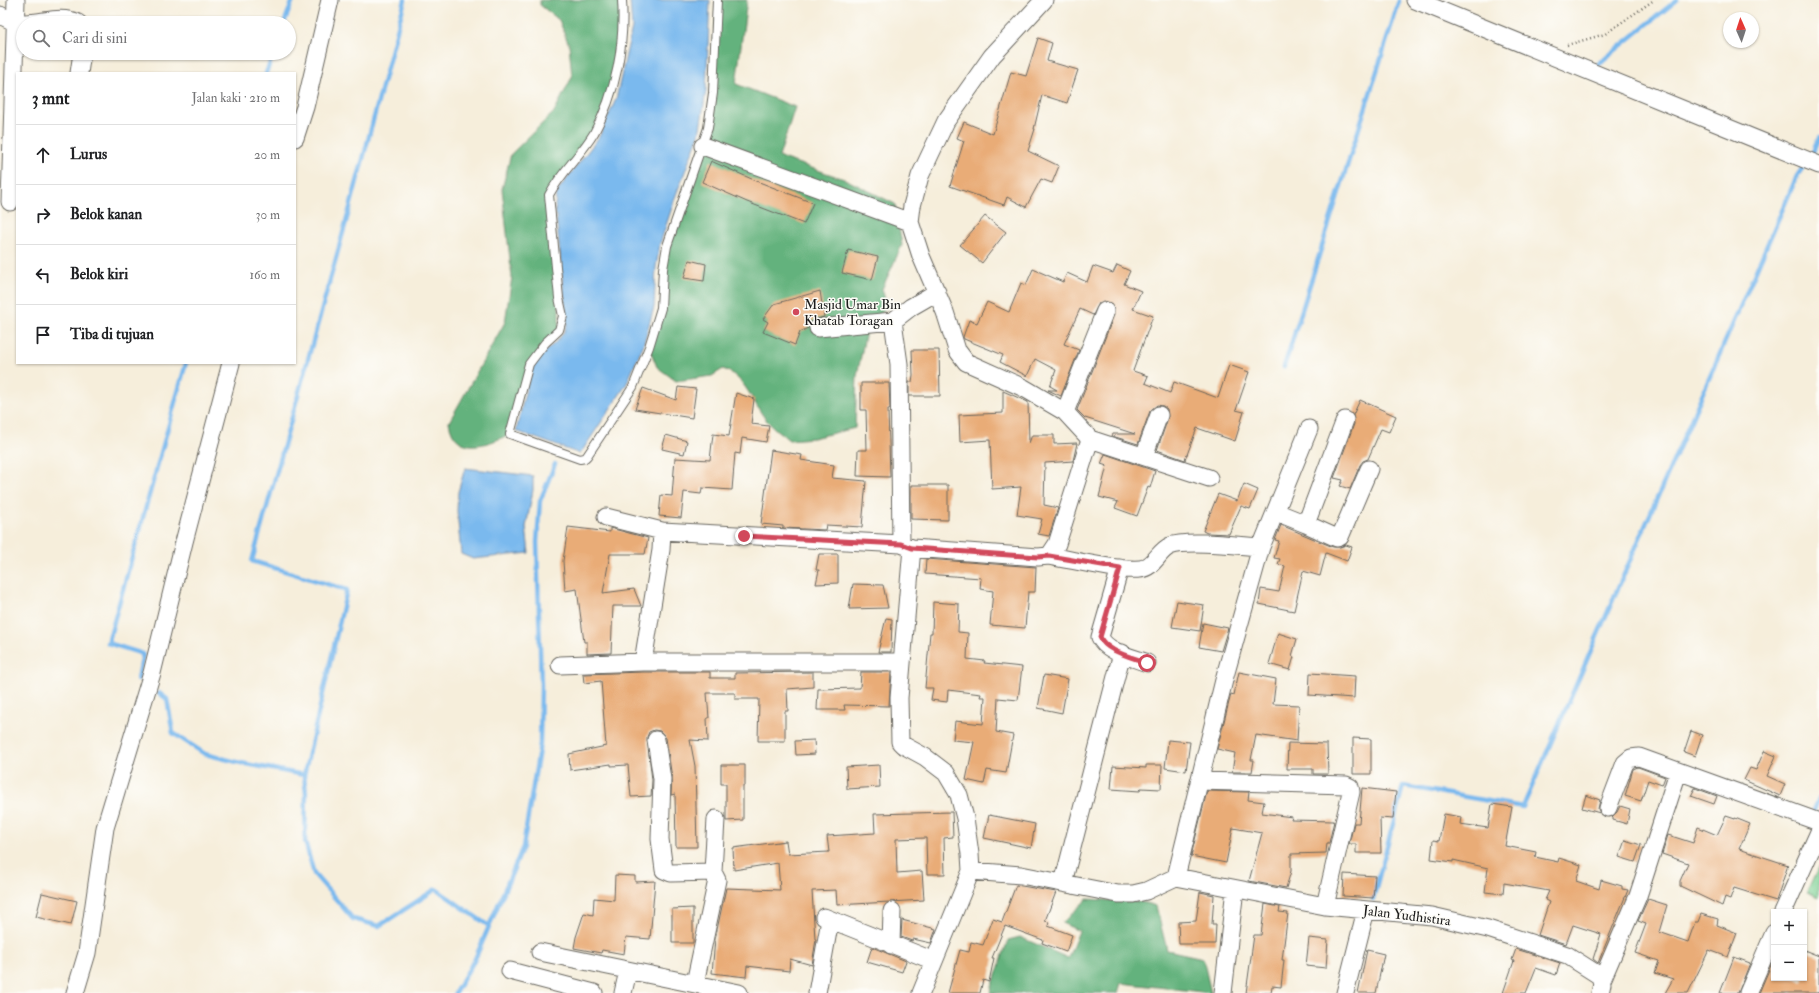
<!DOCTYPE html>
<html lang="id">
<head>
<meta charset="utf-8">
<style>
  :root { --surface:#fff; --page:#f6f6f6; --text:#202124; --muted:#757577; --line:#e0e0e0 }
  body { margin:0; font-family:"IM FELL Double Pica",serif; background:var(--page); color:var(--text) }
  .controls { position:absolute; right:12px; bottom:12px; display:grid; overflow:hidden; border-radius:0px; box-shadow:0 1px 3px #0004 }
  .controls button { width:36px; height:36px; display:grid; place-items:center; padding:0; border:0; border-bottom:1px solid var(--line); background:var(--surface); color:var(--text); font:20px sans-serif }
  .compass { position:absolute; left:1723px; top:12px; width:36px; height:36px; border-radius:50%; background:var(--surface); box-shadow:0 1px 3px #0004; rotate:357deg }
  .stop { position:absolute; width:12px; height:12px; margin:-9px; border:3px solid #d1495b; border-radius:50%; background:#fff }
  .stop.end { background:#d1495b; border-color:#fff; box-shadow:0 1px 4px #0008 }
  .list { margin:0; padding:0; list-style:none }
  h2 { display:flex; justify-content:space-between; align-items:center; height:52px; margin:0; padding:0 16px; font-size:17px }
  h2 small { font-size:13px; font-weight:400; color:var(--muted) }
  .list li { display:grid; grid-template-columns:26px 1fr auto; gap:12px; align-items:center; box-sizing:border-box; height:60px; padding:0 16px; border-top:1px solid var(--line) }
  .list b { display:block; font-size:15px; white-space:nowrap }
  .list em { font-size:13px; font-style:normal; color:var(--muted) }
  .icon { flex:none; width:22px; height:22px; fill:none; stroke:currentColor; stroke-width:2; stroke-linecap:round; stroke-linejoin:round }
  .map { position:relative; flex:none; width:1819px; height:993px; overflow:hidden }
  .search { position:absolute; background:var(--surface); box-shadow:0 1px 3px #0004; left:16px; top:16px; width:280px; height:44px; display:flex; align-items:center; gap:10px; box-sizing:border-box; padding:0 14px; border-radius:22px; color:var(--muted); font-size:15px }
  .panel { position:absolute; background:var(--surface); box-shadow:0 1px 3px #0004; left:16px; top:72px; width:280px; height:292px; border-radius:0px }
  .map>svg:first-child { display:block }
  .green { fill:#7bd093; stroke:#4c7658 }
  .forest { fill:#64b27d; stroke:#40674c }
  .water { fill:#7ab9ee; stroke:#4b6a85 }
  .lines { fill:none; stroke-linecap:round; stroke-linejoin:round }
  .stream { stroke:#7ab9ee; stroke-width:4.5 }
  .building { fill:#e9ac77 }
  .lane-casing { stroke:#68665f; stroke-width:10 }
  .street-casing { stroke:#68665f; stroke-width:19 }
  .path { stroke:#68665f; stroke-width:2.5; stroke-dasharray:1 3; stroke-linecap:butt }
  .lane { stroke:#fff; stroke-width:8 }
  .street { stroke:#fff; stroke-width:17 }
  .route { stroke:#d1495b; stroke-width:5 }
  .poi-dot { fill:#d1495b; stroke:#fdfcf7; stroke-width:1.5 }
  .labels { text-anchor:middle; stroke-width:3; stroke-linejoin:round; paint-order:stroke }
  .poi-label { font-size:14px; fill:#1c1c1c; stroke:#fdfcf7; text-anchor:start }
  .street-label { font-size:14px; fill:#1c1c1c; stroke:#fdfcf7 }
</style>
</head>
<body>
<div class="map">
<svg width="1819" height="993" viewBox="0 0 1819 993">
  <rect width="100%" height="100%" fill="#fdfcf7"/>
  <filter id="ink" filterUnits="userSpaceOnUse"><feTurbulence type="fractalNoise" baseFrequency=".025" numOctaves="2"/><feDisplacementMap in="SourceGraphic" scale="8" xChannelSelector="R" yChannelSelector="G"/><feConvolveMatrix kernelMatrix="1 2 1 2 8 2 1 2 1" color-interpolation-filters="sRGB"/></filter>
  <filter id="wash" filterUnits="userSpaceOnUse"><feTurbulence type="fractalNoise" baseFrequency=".012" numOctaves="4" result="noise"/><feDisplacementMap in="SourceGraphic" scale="16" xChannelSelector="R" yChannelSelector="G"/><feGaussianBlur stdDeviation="0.9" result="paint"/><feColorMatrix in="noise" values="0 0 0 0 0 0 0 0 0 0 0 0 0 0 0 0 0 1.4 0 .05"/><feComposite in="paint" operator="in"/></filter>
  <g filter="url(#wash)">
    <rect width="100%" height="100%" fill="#f6eedb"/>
    <path class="green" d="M 1819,866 L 1819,897 L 1807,892 Z"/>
    <path class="forest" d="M 540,0 L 622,0 L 623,26 L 612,93 L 594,133 L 549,195 L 559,298 L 559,330 L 529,364 L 510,434 C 488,445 455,457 449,422 L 505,322 L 512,277 L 502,189 L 511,154 L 554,112 L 572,77 L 569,45 L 559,20 L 540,5 Z
      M 717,0 L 747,0 L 736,84 L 795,107 L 779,157 L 847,180 L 895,204 L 902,245 L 882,289 L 887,306 L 866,331 L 857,376 L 855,428 L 813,438 L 789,440 C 782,434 773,428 767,421 C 753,404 746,377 723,369 L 712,376 L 676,381 L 657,367 L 649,347 L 661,308 L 667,246 L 708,128 Z
      M 1087,899 L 1142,902 L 1156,906 L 1167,950 L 1203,958 L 1211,993 L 1121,983 L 1118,993 L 990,993 L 1008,940 L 1020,937 L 1068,958 L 1079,931 L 1062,923 Z"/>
    <path class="water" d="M 630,0 L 710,0 L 706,91 L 699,135 L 676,195 L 660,244 L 656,267 L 654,307 L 643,346 L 626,385 L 580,454 L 516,431 C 521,413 527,376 536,362 C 545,348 563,341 567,324 L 555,205 L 556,196 L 559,189 L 599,137 L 616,99 L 632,28 Z
      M 465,468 L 533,476 L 533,490 L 526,527 L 529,553 L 473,559 L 461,554 L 457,511 L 458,492 Z"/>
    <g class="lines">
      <path class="stream" d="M 284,23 L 293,0
        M 1596,66 L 1677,0
        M 266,73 L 274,53
        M 1284,367 L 1399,1
        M 138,679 L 143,654 L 108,643 L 186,363
        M 159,693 L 167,699 L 173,733 L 205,754 L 241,763 L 304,775 L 306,793 L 305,841 L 314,874 L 353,919 L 379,926 L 436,889 L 489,926
        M 304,775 L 347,590 L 252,561 L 351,204 L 405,0
        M 1814,810 L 1819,798
        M 1373,899 L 1403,786 L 1523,807 L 1797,176 L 1812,154 L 1819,138
        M 455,993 L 475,959 L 523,847 L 540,744 L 541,686 L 537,542 L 540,501 L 555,464"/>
    </g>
    <g id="blocks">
      <path class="building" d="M 1038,38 L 1052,43 L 1047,61 L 1078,70 L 1067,103 L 1042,95 L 1034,129 L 1035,129 L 1028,151 L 1059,166 L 1052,183 L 1041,179 L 1026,207 L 1007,197 L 1004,205 L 950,186 L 964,141 L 957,138 L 964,122 L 993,134 L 1011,72 L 1026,76 Z
        M 711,161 L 754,180 L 813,203 L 804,224 L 747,202 L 702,182 Z
        M 985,216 L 1006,232 L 982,263 L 960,245 Z
        M 848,250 L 878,257 L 872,280 L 842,273 Z
        M 689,260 L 706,264 L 704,281 L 684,278 Z
        M 1117,265 L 1130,271 L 1124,284 L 1141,291 L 1133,309 L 1153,316 L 1133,371 L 1148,376 L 1145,383 L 1170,393 L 1174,382 L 1218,398 L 1229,365 L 1249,372 L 1236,410 L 1244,412 L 1235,441 L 1197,428 L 1185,460 L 1157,450 L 1168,418 L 1167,409 L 1163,406 L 1157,405 L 1150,411 L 1138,444 L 1112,436 L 1113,434 L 1135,434 L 1085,418 L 1077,410 L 1114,315 L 1113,305 L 1108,302 L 1103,301 L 1099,303 L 1093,315 L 1080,309 L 1064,344 L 1079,350 L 1061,396 L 1048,390 L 1057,390 L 1050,386 L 1056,370 L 1035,359 L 1027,376 L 1000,362 L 1003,355 L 964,339 L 963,337 L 969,320 L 977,323 L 987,302 L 1009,312 L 1021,283 L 1026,285 L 1033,269 L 1063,282 L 1067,273 L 1087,282 L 1093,266 L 1113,273 Z
        M 820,291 L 824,317 L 813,320 L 808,328 L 800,332 L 795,345 L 763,332 L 768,322 L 763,319 L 774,304 Z
        M 912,350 L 939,350 L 940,396 L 909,396 L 909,382 L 912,382 L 913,375 Z
        M 861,383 L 889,383 L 890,409 L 888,409 L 890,477 L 857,476 L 858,450 L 867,450 L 866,410 L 861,410 Z
        M 678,387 L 696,389 L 692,418 L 635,409 L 643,388 L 676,400 Z
        M 1003,391 L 1028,402 L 1029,443 L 1032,435 L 1054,435 L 1054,444 L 1077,443 L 1073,461 L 1045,463 L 1044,505 L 1058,508 L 1049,536 L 1038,534 L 1042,519 L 1017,515 L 1021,487 L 992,489 L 990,440 L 960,442 L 959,415 L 1003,413 Z
        M 736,393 L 754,399 L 751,424 L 769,426 L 766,442 L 742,438 L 740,454 L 735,453 L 732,490 L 702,488 L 701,494 L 684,492 L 681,518 L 659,516 L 661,495 L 672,496 L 675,458 L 710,460 L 713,434 L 729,436 Z
        M 1360,400 L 1396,416 L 1389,432 L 1381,429 L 1368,459 L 1363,461 L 1360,465 L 1350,489 L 1340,486 L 1343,480 L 1334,478 L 1354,424 L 1353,415 Z
        M 666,435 L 687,441 L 684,454 L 662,449 Z
        M 771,450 L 802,455 L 801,460 L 834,465 L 832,478 L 866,481 L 862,527 L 826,525 L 825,530 L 783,528 L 783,526 L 761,524 Z
        M 1105,454 L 1155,471 L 1150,488 L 1148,487 L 1137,516 L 1115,508 L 1118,502 L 1099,497 L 1107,466 L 1101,464 Z
        M 1244,484 L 1258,490 L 1250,509 L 1241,506 L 1229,534 L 1207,533 L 1203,531 L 1218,494 L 1237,501 Z
        M 911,485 L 948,485 L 948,520 L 911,519 Z
        M 1281,525 L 1333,547 L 1340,547 L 1346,545 L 1352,547 L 1347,561 L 1326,553 L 1320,576 L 1303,571 L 1294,611 L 1259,604 L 1261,589 L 1279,592 L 1285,566 L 1278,564 L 1280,559 L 1274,558 L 1279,541 L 1275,540 Z
        M 568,527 L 610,532 L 610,528 L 648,538 L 645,554 L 610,554 L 603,593 L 634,589 L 641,606 L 613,606 L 611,653 L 587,654 L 587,642 L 584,642 L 577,589 L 565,591 L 563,561 Z
        M 819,554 L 838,554 L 838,583 L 816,584 L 819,570 L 816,570 Z
        M 926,559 L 1036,567 L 1035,592 L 1028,592 L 1025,628 L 990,625 L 993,591 L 980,589 L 981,578 L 925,574 Z
        M 853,584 L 883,585 L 888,608 L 849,609 Z
        M 1177,601 L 1204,605 L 1200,631 L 1172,627 Z
        M 933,602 L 959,604 L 958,632 L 968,633 L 967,659 L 985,661 L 984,663 L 1022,667 L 1018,700 L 998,698 L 996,732 L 1013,735 L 1006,773 L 987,770 L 984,784 L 966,780 L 974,742 L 953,740 L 955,721 L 983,724 L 985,697 L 980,697 L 981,694 L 948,690 L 947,702 L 931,700 L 933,688 L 925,688 L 930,633 L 932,633 Z
        M 886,618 L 892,619 L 891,652 L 878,652 Z
        M 1203,623 L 1228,628 L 1221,651 L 1199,647 Z
        M 1278,633 L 1297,639 L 1292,656 L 1294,657 L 1290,670 L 1269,664 Z
        M 643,672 L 710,672 L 710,678 L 735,678 L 735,673 L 813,672 L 813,687 L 787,689 L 788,711 L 785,711 L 785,741 L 758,741 L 759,699 L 735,699 L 735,693 L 707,693 L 709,718 L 707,718 L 708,741 L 690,740 L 695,766 L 697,847 L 676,847 L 675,794 L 671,795 L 672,778 L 666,738 L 660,731 L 654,730 L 649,732 L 647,737 L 652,780 L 651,796 L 631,797 L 628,765 L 611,766 L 611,764 L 570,770 L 569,754 L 606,746 L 601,681 L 584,683 L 583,674 Z
        M 861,672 L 891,672 L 889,706 L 844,705 L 845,710 L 817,710 L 818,689 L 860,688 Z
        M 1239,672 L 1276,679 L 1273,704 L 1299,705 L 1297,741 L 1256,735 L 1251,760 L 1254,760 L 1252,772 L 1232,772 L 1235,753 L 1217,749 L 1231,694 L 1234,695 Z
        M 1310,673 L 1355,676 L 1354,698 L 1309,695 Z
        M 1044,675 L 1068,679 L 1062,713 L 1038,708 Z
        M 1691,731 L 1702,735 L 1695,756 L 1684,752 Z
        M 1353,738 L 1371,739 L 1371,774 L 1353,774 Z
        M 814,740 L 815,754 L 796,755 L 795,741 Z
        M 1168,740 L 1190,742 L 1186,771 L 1165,768 Z
        M 1288,743 L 1327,744 L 1328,774 L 1313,774 L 1313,769 L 1287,769 Z
        M 1764,751 L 1776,756 L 1767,776 L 1785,784 L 1780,796 L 1744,780 L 1750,768 L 1756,770 Z
        M 721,765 L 745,765 L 745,785 L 743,785 L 743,820 L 726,821 L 726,784 L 721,784 Z
        M 879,765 L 880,787 L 847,789 L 846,767 Z
        M 1146,765 L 1162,765 L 1161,789 L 1141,788 L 1140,791 L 1111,789 L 1113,766 L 1146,768 Z
        M 1638,767 L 1665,777 L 1662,785 L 1648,780 L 1641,801 L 1625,796 L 1633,769 Z
        M 1362,788 L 1396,792 L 1393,819 L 1380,818 L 1381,853 L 1356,853 L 1356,844 L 1349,844 L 1354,823 L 1359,823 Z
        M 1695,788 L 1717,796 L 1714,804 L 1691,796 Z
        M 1207,791 L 1249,792 L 1248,800 L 1264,802 L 1262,813 L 1292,817 L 1291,820 L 1334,821 L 1329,843 L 1327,843 L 1326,853 L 1291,854 L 1291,871 L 1286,888 L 1249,881 L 1262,833 L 1233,828 L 1226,863 L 1191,856 Z
        M 1586,795 L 1600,800 L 1598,809 L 1600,813 L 1582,808 Z
        M 1492,804 L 1512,807 L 1505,846 L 1536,852 L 1535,857 L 1558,862 L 1559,858 L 1581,865 L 1576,881 L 1599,889 L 1601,880 L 1622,886 L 1622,889 L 1628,890 L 1598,963 L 1593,959 L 1601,934 L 1573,925 L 1566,944 L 1538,935 L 1549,902 L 1545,900 L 1549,891 L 1504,883 L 1503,894 L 1485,892 L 1488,868 L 1453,860 L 1453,862 L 1431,859 L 1433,840 L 1439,841 L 1444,814 L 1461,817 L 1460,824 L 1488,828 Z
        M 1620,806 L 1630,809 L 1627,824 L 1613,820 L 1613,818 L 1612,817 L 1617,812 Z
        M 952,812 L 953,837 L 944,838 L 945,874 L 927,874 L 926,838 L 896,839 L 897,873 L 922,871 L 924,900 L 837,905 L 836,890 L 812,891 L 815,939 L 816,939 L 812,965 L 790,959 L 789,971 L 747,966 L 746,977 L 712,973 L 715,939 L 726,888 L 780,890 L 778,863 L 734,870 L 733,848 L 786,841 L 788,854 L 829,852 L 827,836 L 875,833 L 874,814 Z
        M 989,815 L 1035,824 L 1031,848 L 984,838 Z
        M 1726,816 L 1735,819 L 1735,818 L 1750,824 L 1739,849 L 1788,865 L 1776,901 L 1734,888 L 1730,899 L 1725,897 L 1722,906 L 1680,886 L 1680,881 L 1688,863 L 1662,854 L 1668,835 L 1693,843 L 1698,827 L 1717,835 Z
        M 1625,840 L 1641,845 L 1635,862 L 1619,857 Z
        M 1344,874 L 1375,876 L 1373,898 L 1343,896 Z
        M 615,875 L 635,876 L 635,882 L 655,881 L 650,939 L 626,937 L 624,954 L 602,950 L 601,953 L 574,948 L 576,937 L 584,913 L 593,915 L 594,898 L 614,900 Z
        M 1016,885 L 1056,892 L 1045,921 L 1049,922 L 1048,926 L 1072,935 L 1066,952 L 1042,943 L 1043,940 L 1005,926 L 992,958 L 994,958 L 989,982 L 983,980 L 980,993 L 948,993 L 960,950 L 969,952 L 971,942 L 983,945 L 993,919 L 1002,922 Z
        M 1200,892 L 1214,895 L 1212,924 L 1216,924 L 1215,944 L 1179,944 L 1178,922 L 1196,921 Z
        M 42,893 L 77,901 L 71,925 L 36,917 Z
        M 1648,899 L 1667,905 L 1659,932 L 1688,942 L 1695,922 L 1698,922 L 1701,914 L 1718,919 L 1717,925 L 1737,933 L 1728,957 L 1709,950 L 1688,993 L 1665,993 L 1673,979 L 1655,973 L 1659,961 L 1635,953 L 1646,924 L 1638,921 Z
        M 1265,904 L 1280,907 L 1279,912 L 1288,913 L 1282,960 L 1284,960 L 1281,987 L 1272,986 L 1271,993 L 1246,993 L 1254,935 L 1261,935 Z
        M 693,908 L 693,943 L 672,943 L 672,909 Z
        M 902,920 L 936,929 L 931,943 L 913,939 L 912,941 L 901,937 Z
        M 1309,938 L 1328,940 L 1326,968 L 1306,966 Z
        M 872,947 L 906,961 L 902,972 L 867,962 Z
        M 1516,949 L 1560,963 L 1556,975 L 1536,968 L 1526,993 L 1503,993 L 1514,961 L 1512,960 Z
        M 1367,950 L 1384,954 L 1376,993 L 1358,993 Z
        M 1804,950 L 1819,956 L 1819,993 L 1759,993 L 1774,958 L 1774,978 L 1792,978 L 1804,982 Z
        M 1734,957 L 1750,963 L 1738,993 L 1720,993 Z"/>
    </g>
  </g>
  <g filter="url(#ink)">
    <use href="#blocks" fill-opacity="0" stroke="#68665f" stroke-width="1"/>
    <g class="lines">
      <defs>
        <path id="lane" d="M 622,0 C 625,45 616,93 594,133 C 581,155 561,172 549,195 L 559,298 L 563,316 L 559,330 L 545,343 L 529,364 L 510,434 L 580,459 L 585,458 L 587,456 L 633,387 L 649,347 L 661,308 L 663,269 L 667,246 L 708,128 L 713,93 L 717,0"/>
        <path id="street" d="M 1044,0 L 992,56 L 946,121 L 920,176 L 912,206 L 910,222 L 921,256 L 945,312 L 957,350 L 966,362 L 1024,388 L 1065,412 L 1090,439 L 1057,544 L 1049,556
          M 1415,0 L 1819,165
          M 0,15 C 5,17 10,21 15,22 C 36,27 57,13 78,23
          M 79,73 L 82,53
          M 295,138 L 305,107 L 330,0
          M 703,146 L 910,222
          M 10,202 L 16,0
          M 893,321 L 899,364 L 901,544
          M 818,328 L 893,321 L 911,307 L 937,292
          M 1065,412 L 1105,311
          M 1090,439 L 1209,478
          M 1144,456 L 1159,415
          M 1276,512 L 1306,524 L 1345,420
          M 606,517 L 662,531
          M 1306,524 L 1337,538 L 1340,537 L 1369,469
          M 1261,547 L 1309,429
          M 912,548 L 899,698 L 900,742 L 903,745 L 925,757 L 946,773 L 959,795 L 965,818 L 970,854 L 971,871 L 921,993
          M 1120,568 L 1100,637 C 1106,652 1132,657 1147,663
          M 902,662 L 643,662 L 661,550 L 662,531 L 901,544 L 912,548 L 1038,557 L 1049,556 C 1074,560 1116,571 1140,569 C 1154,568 1158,551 1170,546 C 1187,539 1242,546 1261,547 L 1225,676 L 1176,877
          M 560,665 L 643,662
          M 656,740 L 662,779 L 660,839 L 664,870 L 671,873 L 713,872 L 717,880 L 695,983
          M 1199,781 L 1346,785 L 1350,787 L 1351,792 L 1325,906
          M 1608,808 L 1625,763 L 1631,758 L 1639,757 L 1819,822
          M 971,871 L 1021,875 L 1118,894 L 1133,894 L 1146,891 L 1176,877 L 1325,906 L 1432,916 L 1488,929 L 1567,955 L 1600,976 L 1602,984 L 1600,993
          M 713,872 L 716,819
          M 1063,883 L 1122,653
          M 1783,912 L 1819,832
          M 824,917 L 934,961
          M 891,945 L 892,911
          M 540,952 L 739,993
          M 510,971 L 594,993
          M 1602,980 L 1638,896 L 1678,772
          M 75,993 L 87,953 L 105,828 L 152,673 L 184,542 L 231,363
          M 623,993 L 628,971
          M 817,993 L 830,920
          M 1223,993 L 1235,889
          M 1345,993 L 1366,910
          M 1748,993 L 1774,933"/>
      </defs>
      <use href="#lane" class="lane-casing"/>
      <use href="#street" class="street-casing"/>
      <path class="path" d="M 1567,45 L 1605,34 L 1654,0"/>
      <use href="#lane" class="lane"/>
      <use href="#street" class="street"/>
    </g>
  </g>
  <g class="lines" filter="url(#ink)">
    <path class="route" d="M 744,536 L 901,544 L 912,548 L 1038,557 L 1049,556 L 1120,568 L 1100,637 C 1106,652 1133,657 1147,663"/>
  </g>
  <circle class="poi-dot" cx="796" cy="312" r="4"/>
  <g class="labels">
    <g class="poi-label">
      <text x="804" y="309">Masjid Umar Bin<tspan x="804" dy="16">Khatab Toragan</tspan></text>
    </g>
    <g class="street-label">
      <text transform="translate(1407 915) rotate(7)" y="5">Jalan Yudhistira</text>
    </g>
  </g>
</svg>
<div class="controls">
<button>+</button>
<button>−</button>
</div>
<svg class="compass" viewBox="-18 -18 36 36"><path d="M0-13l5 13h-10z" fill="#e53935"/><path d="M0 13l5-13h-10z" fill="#757577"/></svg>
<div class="stop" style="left:1147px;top:663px"></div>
<div class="stop end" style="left:744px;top:536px"></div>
<div class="search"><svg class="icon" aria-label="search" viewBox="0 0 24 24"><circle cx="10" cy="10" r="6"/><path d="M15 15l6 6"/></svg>Cari di sini</div>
<section class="panel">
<h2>3 mnt<small>Jalan kaki · 210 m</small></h2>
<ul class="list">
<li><svg class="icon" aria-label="ahead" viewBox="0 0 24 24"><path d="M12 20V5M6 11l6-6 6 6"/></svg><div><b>Lurus</b></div><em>20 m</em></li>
<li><svg class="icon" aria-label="right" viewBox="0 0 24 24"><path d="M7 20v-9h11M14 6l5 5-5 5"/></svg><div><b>Belok kanan</b></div><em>30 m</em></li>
<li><svg class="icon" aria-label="left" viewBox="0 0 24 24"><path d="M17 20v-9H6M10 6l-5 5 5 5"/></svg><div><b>Belok kiri</b></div><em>160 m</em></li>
<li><svg class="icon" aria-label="arrive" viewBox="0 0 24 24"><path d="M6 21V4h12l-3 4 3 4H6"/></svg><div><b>Tiba di tujuan</b></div></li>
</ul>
</section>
</div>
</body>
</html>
